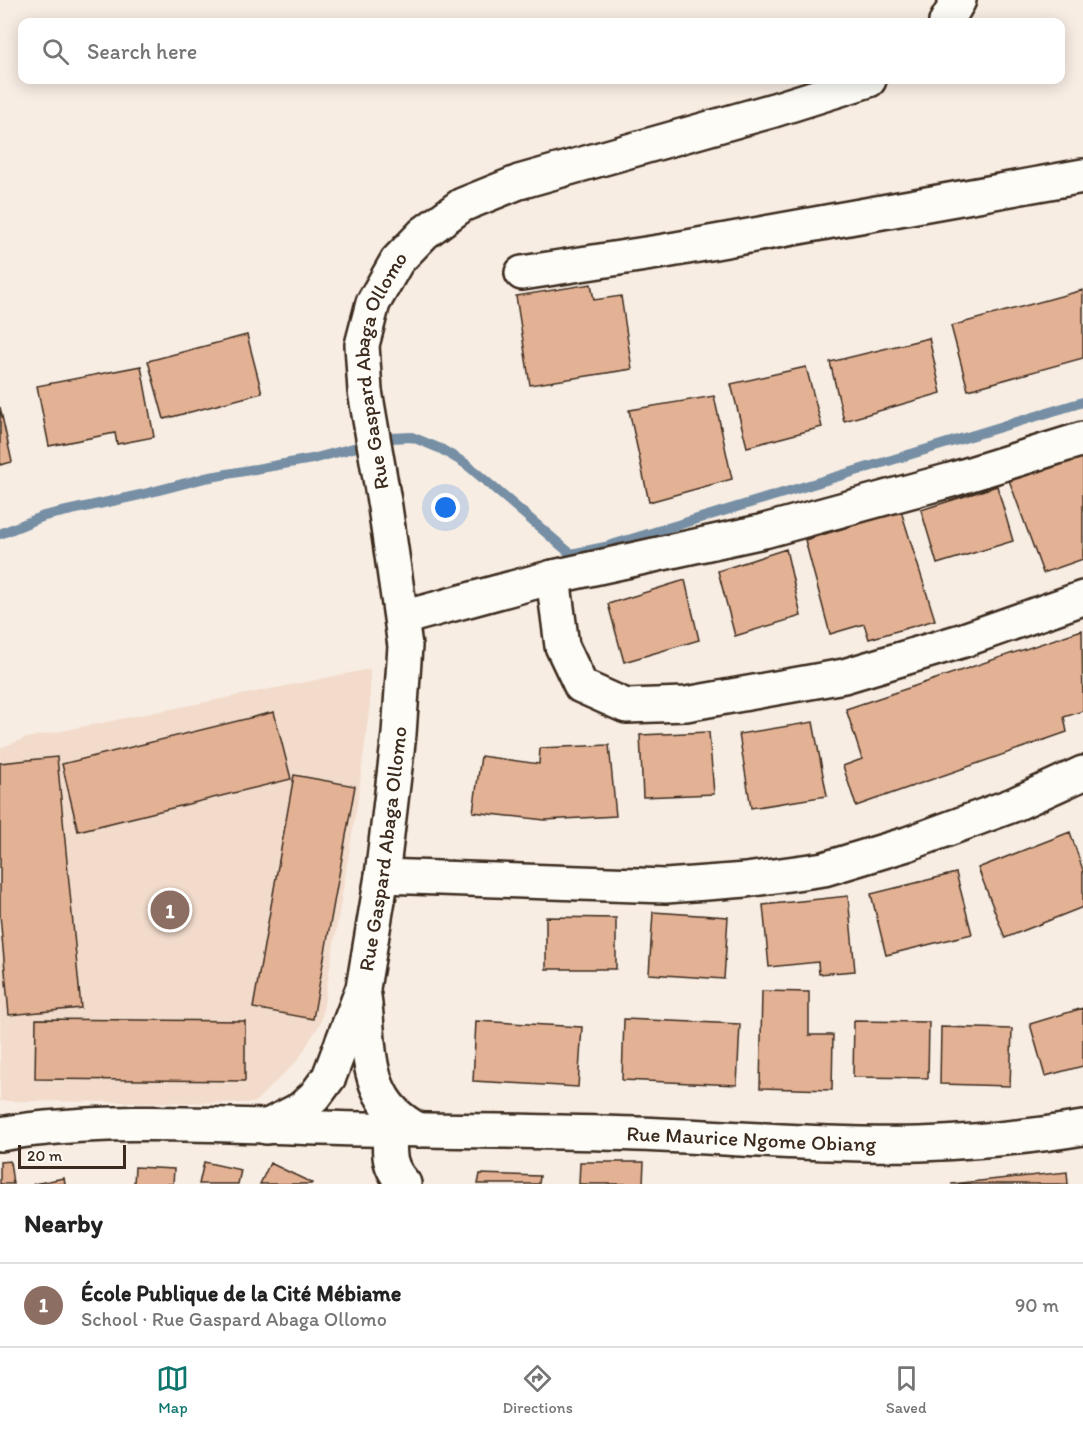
<!DOCTYPE html>
<html lang="en">
<head>
<meta charset="utf-8">
<style>
  :root { --surface:#fff; --page:#f2f2f2; --text:#222; --muted:#767676; --line:#e0e0e0; --accent:#0f766e }
  body { margin:0; font-family:Itim,sans-serif; background:var(--page); color:var(--text) }
  .scale { position:absolute; left:18px; bottom:15px; width:108px; box-sizing:border-box; padding-left:6px; border:3px solid #3b2a1e; border-top:0; font-size:16px; line-height:21px; white-space:nowrap; color:#3b2a1e; -webkit-text-stroke:4px #fdfcf7; paint-order:stroke }
  .you { position:absolute; left:446px; top:508px; width:21px; height:21px; margin:-15px; border:4px solid #fff; border-radius:50%; background:#1a73e8; box-shadow:0 0 0 9px #1a73e833 }
  .badge { display:grid; place-items:center; width:39px; height:39px; border-radius:50%; background:var(--accent); color:#fff; font-size:20px; font-weight:700 }
  .pin { position:absolute; translate:-50% -50%; border:3px solid #fff; box-shadow:0 2px 6px #0006 }
  .list { margin:0; padding:0; list-style:none }
  h2 { display:flex; justify-content:space-between; align-items:center; height:78px; margin:0; padding:0 24px; font-size:26px }
  h2 small { font-size:20px; font-weight:400; color:var(--muted) }
  .list li { display:grid; grid-template-columns:39px 1fr auto; gap:18px; align-items:center; box-sizing:border-box; height:84px; padding:0 24px; border-top:2px solid var(--line) }
  .list b { display:block; font-size:22px; white-space:nowrap }
  .list p { margin:0; font-size:20px; white-space:nowrap; color:var(--muted) }
  .list em { font-size:20px; font-style:normal; color:var(--muted) }
  .icon { flex:none; width:33px; height:33px; fill:none; stroke:currentColor; stroke-width:2; stroke-linecap:round; stroke-linejoin:round }
  .map { position:relative; flex:none; width:1083px; height:1184px; overflow:hidden }
  .search { position:absolute; background:var(--surface); box-shadow:0 3px 15px #0003; left:18px; right:18px; top:18px; height:66px; display:flex; align-items:center; gap:15px; box-sizing:border-box; padding:0 21px; border-radius:12px; color:var(--muted); font-size:22px }
  .sheet { height:162px; background:var(--surface) }
  nav { display:flex; justify-content:space-around; align-items:center; box-sizing:border-box; height:84px; border-top:2px solid var(--line); background:var(--surface); font-size:16px; color:var(--muted) }
  nav a { display:grid; justify-items:center; gap:3px }
  nav .on { color:var(--accent) }
  .map>svg:first-child { display:block }
  .built { fill:#f2dbcb }
  .lines { fill:none; stroke-linecap:round; stroke-linejoin:round }
  .stream { stroke:#768fa4; stroke-width:10 }
  .building { fill:#e3b294; stroke:#3b2a1e; stroke-width:1.5 }
  .minor-casing { stroke:#3b2a1e; stroke-width:38 }
  .minor { stroke:#fdfcf7; stroke-width:33 }
  .labels { text-anchor:middle; stroke-width:5; stroke-linejoin:round; paint-order:stroke }
  .street-label { font-size:21px; fill:#3b2a1e; stroke:#fdfcf7 }
</style>
</head>
<body>
<div class="map">
<svg width="1083" height="1184" viewBox="0 0 1083 1184">
  <rect width="100%" height="100%" fill="#f8ede3"/>
  <filter id="ink" filterUnits="userSpaceOnUse"><feTurbulence type="fractalNoise" baseFrequency=".0167" numOctaves="2"/><feDisplacementMap in="SourceGraphic" scale="12" xChannelSelector="R" yChannelSelector="G"/><feConvolveMatrix kernelMatrix="1 2 1 2 8 2 1 2 1" color-interpolation-filters="sRGB"/></filter>
  <g filter="url(#ink)">
    <path class="built" d="M 370,669 L 370,704 L 358,799 L 321,1022 L 298,1060 L 254,1103 L 0,1101 L 0,748 L 26,738 Z"/>
    <g class="lines">
      <path class="stream" d="M 390,438 L 412,437 L 441,449 L 466,464 L 571,554 L 605,547 L 1083,402
        M 0,534 L 44,516 L 140,495 L 205,478 L 312,459 L 357,447"/>
    </g>
    <path class="building" d="M 591,284 L 594,300 L 621,296 L 632,369 L 530,385 L 516,296 Z
      M 1083,290 L 1083,358 L 968,390 L 951,326 Z
      M 247,335 L 262,393 L 164,419 L 148,361 Z
      M 929,338 L 941,393 L 844,421 L 830,362 Z
      M 141,366 L 154,437 L 117,444 L 115,433 L 49,446 L 37,386 Z
      M 806,367 L 822,427 L 747,447 L 731,384 Z
      M 714,396 L 732,479 L 649,502 L 629,410 Z
      M 0,407 L 12,462 L 0,465 Z
      M 1083,452 L 1083,559 L 1043,573 L 1009,480 Z
      M 997,486 L 1013,541 L 937,564 L 921,510 Z
      M 901,511 L 935,620 L 869,639 L 864,624 L 830,634 L 805,540 Z
      M 786,549 L 801,616 L 735,636 L 718,571 Z
      M 685,580 L 699,640 L 624,662 L 608,604 Z
      M 1082,630 L 1083,711 L 1064,717 L 1067,732 L 856,806 L 843,766 L 862,759 L 846,709 Z
      M 274,712 L 291,779 L 78,831 L 62,764 Z
      M 813,722 L 827,796 L 751,808 L 739,734 Z
      M 709,732 L 714,794 L 643,797 L 640,735 Z
      M 609,745 L 616,816 L 545,820 L 473,812 L 481,756 L 539,764 L 540,748 Z
      M 57,757 L 81,1008 L 9,1015 L 0,915 L 0,763 Z
      M 294,775 L 355,786 L 313,1019 L 253,1008 Z
      M 1070,832 L 1083,870 L 1083,907 L 1005,938 L 978,868 Z
      M 956,873 L 972,934 L 886,955 L 871,894 Z
      M 848,896 L 855,971 L 819,974 L 818,962 L 769,967 L 763,905 Z
      M 653,912 L 728,917 L 724,979 L 649,974 Z
      M 546,917 L 616,918 L 616,969 L 546,969 Z
      M 762,991 L 809,992 L 809,1035 L 833,1035 L 832,1090 L 760,1088 Z
      M 1083,1008 L 1083,1066 L 1045,1076 L 1030,1024 Z
      M 36,1019 L 245,1021 L 245,1081 L 35,1079 Z
      M 624,1019 L 740,1024 L 737,1085 L 622,1080 Z
      M 476,1021 L 582,1027 L 578,1087 L 473,1081 Z
      M 854,1021 L 929,1022 L 928,1078 L 853,1077 Z
      M 941,1027 L 1012,1029 L 1010,1086 L 940,1084 Z
      M 10,1161 L 13,1184 L 0,1184 L 0,1162 Z
      M 204,1162 L 241,1170 L 238,1184 L 199,1184 Z
      M 580,1162 L 644,1162 L 643,1184 L 579,1184 Z
      M 270,1163 L 312,1183 L 311,1184 L 260,1184 Z
      M 135,1167 L 174,1169 L 173,1184 L 134,1184 Z
      M 1067,1172 L 1068,1184 L 951,1184 Z
      M 480,1174 L 540,1176 L 539,1184 L 478,1184 Z
      M 64,1178 L 65,1184 L 33,1184 L 44,1182 Z"/>
    <g class="lines">
      <defs>
        <g id="minor">
          <path d="M 946,22 L 959,0"/>
          <path d="M 522,273 L 665,251 L 1083,176"/>
          <path d="M 553,577 L 562,646 L 581,686 L 626,706 L 686,704 L 844,676 L 961,641 L 1083,598"/>
          <path d="M 402,618 L 553,577 L 764,531 L 951,480 L 1083,439"/>
          <path d="M 382,876 L 666,886 L 746,880 L 824,869 L 907,844 L 1013,805 L 1083,773"/>
          <path d="M 364,996 C 371,1049 362,1102 419,1130"/>
          <path id="s1" d="M 266,1127 L 301,1109 L 315,1096 L 329,1077 L 363,988 L 382,876 L 399,734 L 405,646 L 385,507 L 365,391 L 362,345 L 373,303 L 397,261 L 424,233 L 462,205 L 519,182 L 774,110 L 869,80"/>
          <path d="M 390,1129 C 389,1153 387,1165 404,1184"/>
          <path id="s2" d="M 0,1134 C 106,1117 214,1125 321,1128 C 426,1131 532,1130 637,1134 C 731,1137 826,1146 920,1144 C 974,1142 1030,1137 1083,1128"/>
        </g>
      </defs>
      <use href="#minor" class="minor-casing"/>
      <use href="#minor" class="minor"/>
    </g>
  </g>
  <g class="labels">
    <g class="street-label">
      <text dy="7" stroke="none"><textPath href="#s1" startOffset="804">Rue Gaspard Abaga Ollomo</textPath></text>
      <text dy="7" stroke="none"><textPath href="#s1" startOffset="318">Rue Gaspard Abaga Ollomo</textPath></text>
      <text dy="7" stroke="none"><textPath href="#s2" startOffset="752">Rue Maurice Ngome Obiang</textPath></text>
    </g>
  </g>
</svg>
<div class="scale">20 m</div>
<div class="you"></div>
<div class="pin badge" style="left:170px;top:910px;background:#8d6e63">1</div>
<div class="search"><svg class="icon" aria-label="search" viewBox="0 0 24 24"><circle cx="10" cy="10" r="6"/><path d="M15 15l6 6"/></svg>Search here</div>
</div>
<section class="sheet">
<h2>Nearby<small></small></h2>
<ul class="list">
<li><span class="badge" style="background:#8d6e63">1</span><div><b>École Publique de la Cité Mébiame</b><p>School · Rue Gaspard Abaga Ollomo</p></div><em>90 m</em></li>
</ul>
</section>
<nav>
<a class="on"><svg class="icon" aria-label="map" viewBox="0 0 24 24"><path d="M3 6l6-2 6 2 6-2v14l-6 2-6-2-6 2zM9 4v14M15 6v14"/></svg>Map</a>
<a><svg class="icon" aria-label="directions" viewBox="0 0 24 24"><path d="M12 3l9 9-9 9-9-9zM9 14v-3h6M13 9l2 2-2 2"/></svg>Directions</a>
<a><svg class="icon" aria-label="saved" viewBox="0 0 24 24"><path d="M7 4h10v16l-5-4-5 4z"/></svg>Saved</a>
</nav>
</body>
</html>
